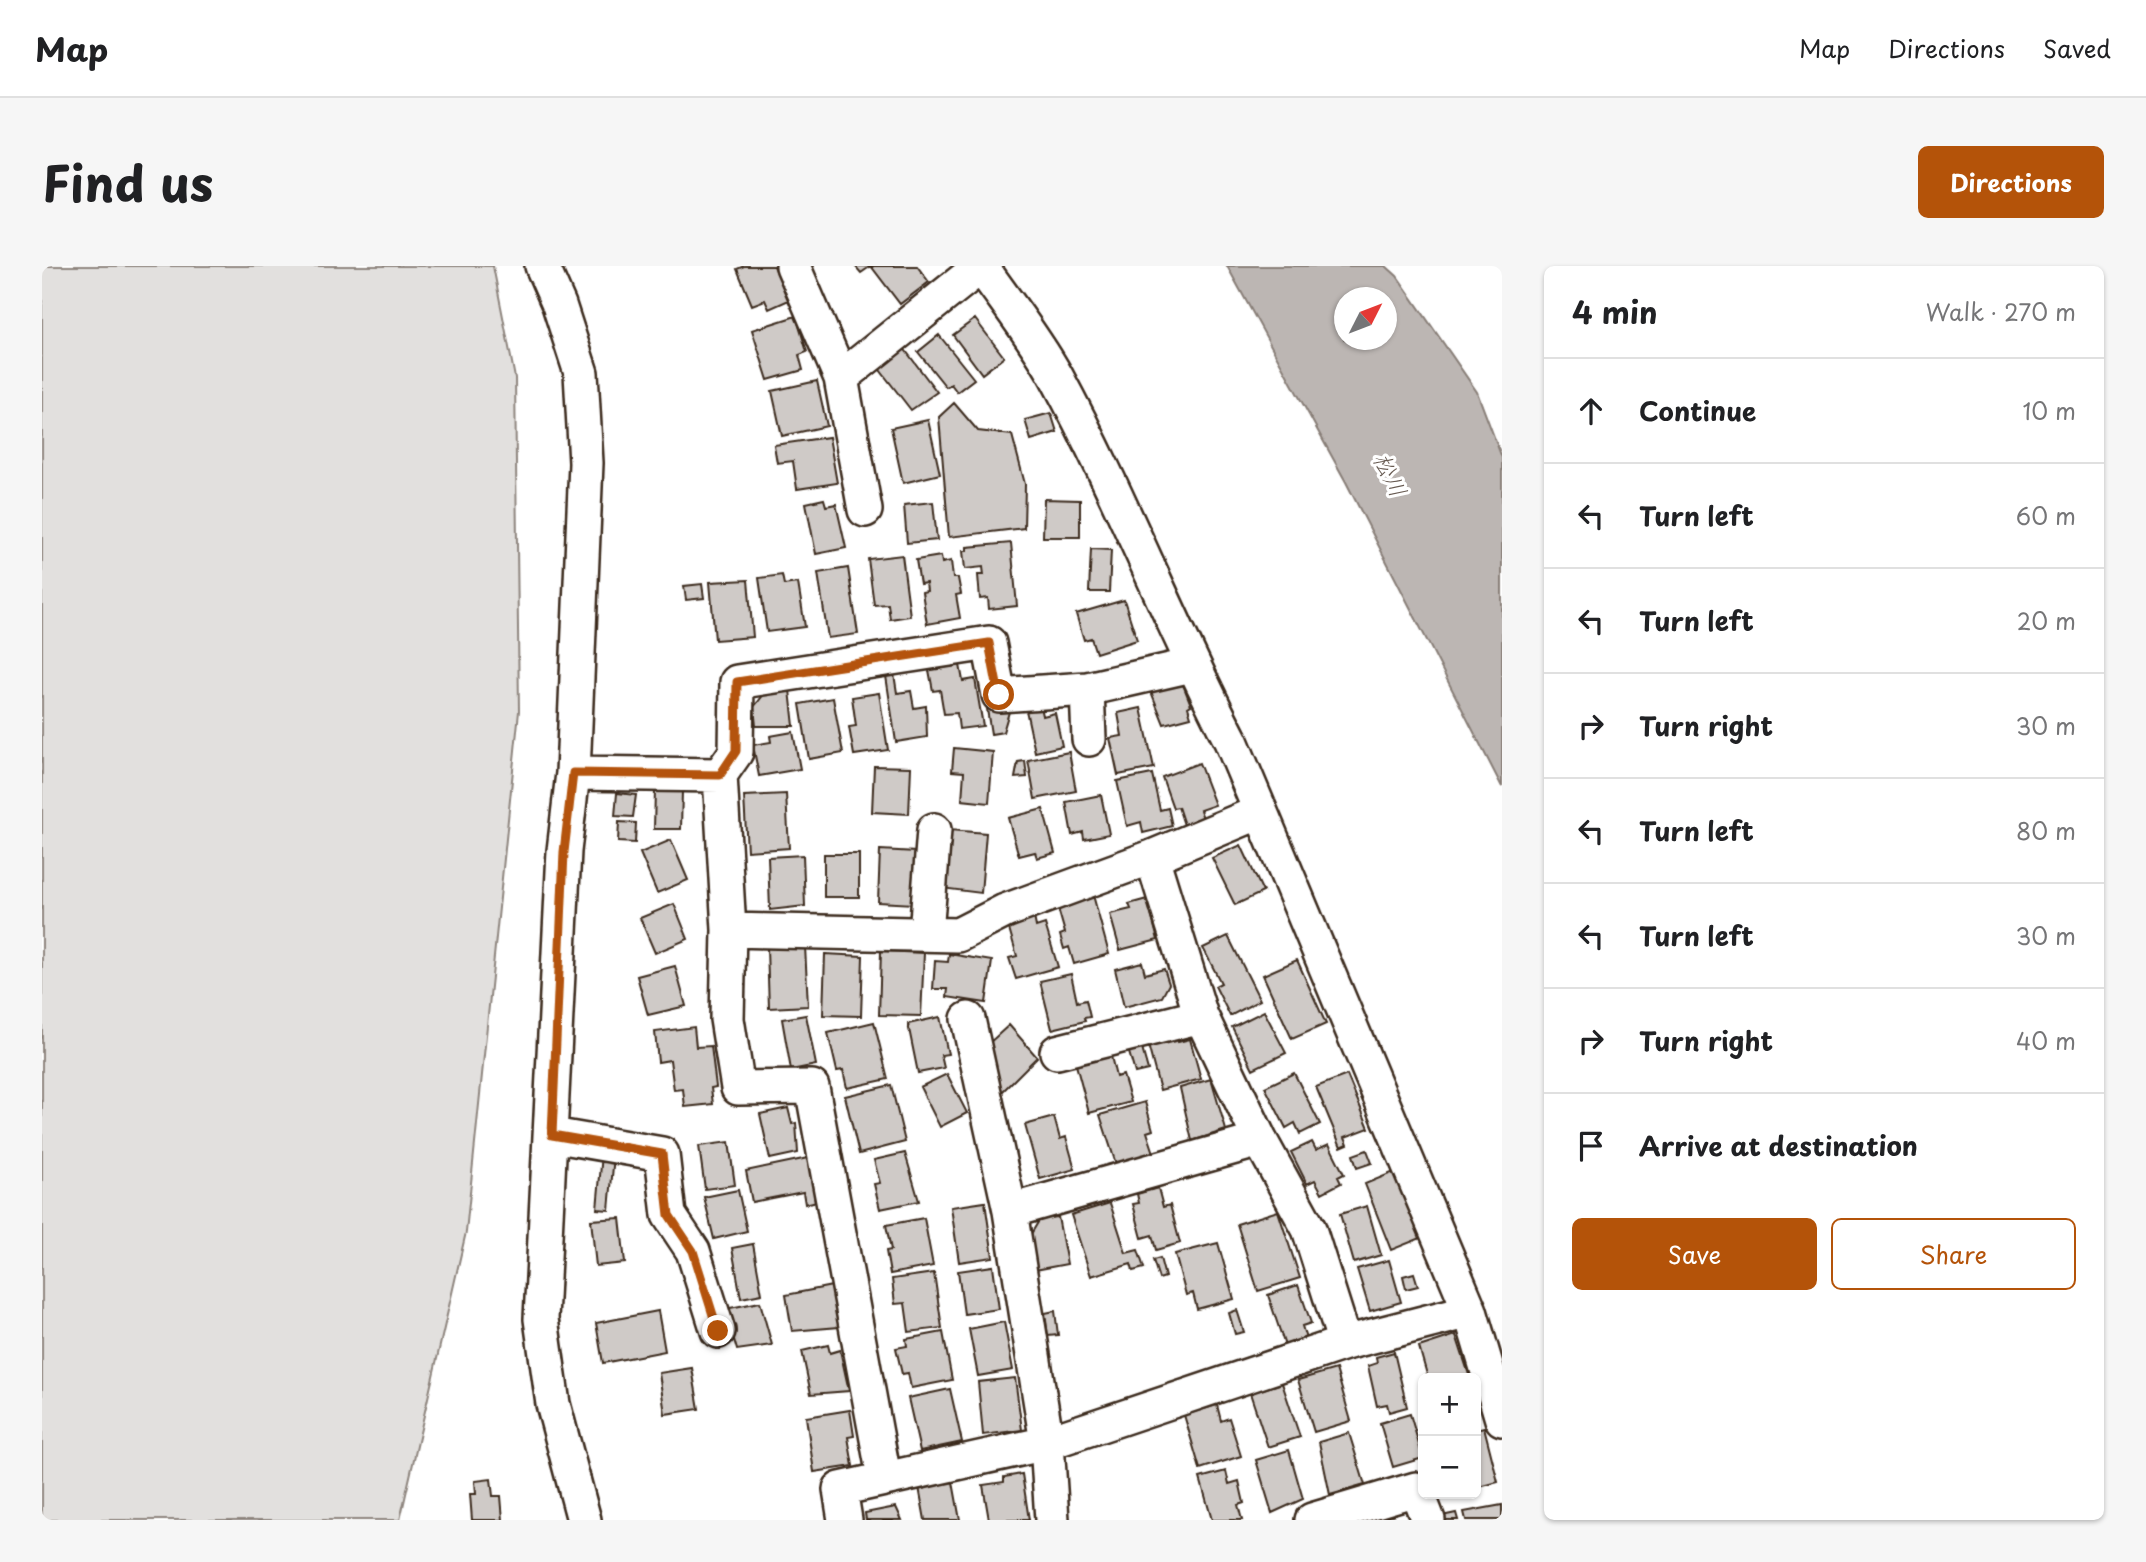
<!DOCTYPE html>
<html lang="en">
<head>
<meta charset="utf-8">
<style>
  :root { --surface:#fff; --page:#f6f6f6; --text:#202124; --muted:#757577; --line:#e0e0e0; --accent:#b45309 }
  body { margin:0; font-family:"Playpen Sans","Klee One",sans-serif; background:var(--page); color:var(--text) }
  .controls { position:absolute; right:21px; bottom:21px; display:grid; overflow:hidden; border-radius:10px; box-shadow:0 2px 5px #0004 }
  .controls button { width:63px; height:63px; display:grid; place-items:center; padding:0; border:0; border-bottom:2px solid var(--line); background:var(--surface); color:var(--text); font:35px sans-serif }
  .compass { position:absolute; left:1292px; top:21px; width:63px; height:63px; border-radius:50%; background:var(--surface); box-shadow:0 2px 5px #0004; rotate:48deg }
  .stop { position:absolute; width:21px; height:21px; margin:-16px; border:5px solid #b45309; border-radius:50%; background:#fff }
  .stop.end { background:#b45309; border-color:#fff; box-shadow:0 2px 7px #0008 }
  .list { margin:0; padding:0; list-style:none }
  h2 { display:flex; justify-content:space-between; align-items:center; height:91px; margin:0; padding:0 28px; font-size:30px }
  h2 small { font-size:23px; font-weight:400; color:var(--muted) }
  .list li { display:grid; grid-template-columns:46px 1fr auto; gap:21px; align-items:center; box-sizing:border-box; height:105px; padding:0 28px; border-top:2px solid var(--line) }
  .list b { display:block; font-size:26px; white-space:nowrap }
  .list em { font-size:23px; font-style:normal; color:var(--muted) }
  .actions { display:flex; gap:14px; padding:21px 28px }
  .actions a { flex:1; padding:16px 0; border:2px solid var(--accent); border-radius:10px; text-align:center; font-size:24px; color:var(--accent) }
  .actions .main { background:var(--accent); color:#fff }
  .icon { flex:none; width:38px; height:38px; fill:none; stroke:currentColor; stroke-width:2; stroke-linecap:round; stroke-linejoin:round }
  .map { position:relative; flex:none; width:1460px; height:1254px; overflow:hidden; border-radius:10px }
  header { display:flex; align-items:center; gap:42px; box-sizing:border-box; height:98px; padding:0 35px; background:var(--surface); border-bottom:2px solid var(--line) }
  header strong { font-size:33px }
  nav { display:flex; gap:38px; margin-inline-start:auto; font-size:24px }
  .intro { display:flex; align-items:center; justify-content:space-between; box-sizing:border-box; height:168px; padding:0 42px }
  h1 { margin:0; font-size:49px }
  .button { padding:18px 32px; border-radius:10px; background:var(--accent); color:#fff; font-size:24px; font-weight:700 }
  main { display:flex; gap:42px; padding:0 42px }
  aside { flex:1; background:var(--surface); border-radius:10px; box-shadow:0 2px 5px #0004 }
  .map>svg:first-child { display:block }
  .green { fill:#e2e0de; stroke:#8e857e; stroke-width:2 }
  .water { fill:#bcb6b3; stroke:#887e77; stroke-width:2; fill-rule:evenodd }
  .building { fill:#cfcac7; stroke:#3b2a1e; stroke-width:2 }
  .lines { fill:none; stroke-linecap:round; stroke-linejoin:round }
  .minor-casing { stroke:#3b2a1e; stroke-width:38 }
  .minor { stroke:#fff; stroke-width:33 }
  .route { stroke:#b45309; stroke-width:9 }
  .labels { text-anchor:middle; stroke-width:6; stroke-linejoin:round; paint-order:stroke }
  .water-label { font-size:23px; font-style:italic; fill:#685b52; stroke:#fff }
</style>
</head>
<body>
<header>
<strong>Map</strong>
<nav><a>Map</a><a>Directions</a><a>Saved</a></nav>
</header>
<div class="intro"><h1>Find us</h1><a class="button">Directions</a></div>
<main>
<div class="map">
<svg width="1460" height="1254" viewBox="0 0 1460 1254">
  <rect width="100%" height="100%" fill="#fff"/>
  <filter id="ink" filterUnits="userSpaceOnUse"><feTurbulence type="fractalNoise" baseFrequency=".0143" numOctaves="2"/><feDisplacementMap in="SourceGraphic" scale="14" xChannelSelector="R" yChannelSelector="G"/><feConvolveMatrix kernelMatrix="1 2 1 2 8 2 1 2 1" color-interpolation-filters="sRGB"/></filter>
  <g filter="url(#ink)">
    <path class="green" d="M 0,0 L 451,0 L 473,112 L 477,445 L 424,966 L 358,1254 L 0,1254 Z"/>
    <path class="water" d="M 1185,0 L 1344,0 L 1355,10 L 1435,126 L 1460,192 L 1460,521 L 1304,216 ZM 1302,32 L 1344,32 L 1344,74 L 1302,74 Z"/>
    <path class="building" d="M 702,0 L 732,0 L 747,34 L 727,43 L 723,34 L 710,39 L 695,3 Z
      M 813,0 L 829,0 L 819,7 Z
      M 829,0 L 875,0 L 887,16 L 858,38 Z
      M 754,50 L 765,86 L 757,89 L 761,104 L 726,114 L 710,64 Z
      M 933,53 L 962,91 L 940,108 L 911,69 Z
      M 897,69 L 932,113 L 915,126 L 909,118 L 904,121 L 876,86 Z
      M 861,81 L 895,126 L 869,144 L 835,100 Z
      M 775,115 L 785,160 L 740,170 L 730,125 Z
      M 912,137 L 936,165 L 970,169 L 983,218 L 982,262 L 907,271 L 897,151 Z
      M 1009,147 L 1015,166 L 989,174 L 983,154 Z
      M 886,154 L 898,208 L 861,217 L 849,162 Z
      M 787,171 L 795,217 L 755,223 L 751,195 L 735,197 L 732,179 Z
      M 782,233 L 784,240 L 794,238 L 804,282 L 774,288 L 764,237 Z
      M 1002,233 L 1038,234 L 1038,271 L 1001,271 Z
      M 891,236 L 895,274 L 865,277 L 862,239 Z
      M 969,277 L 975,340 L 947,343 L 946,332 L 938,333 L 936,309 L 942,309 L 941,301 L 923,303 L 921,285 L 925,285 L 925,281 Z
      M 1049,283 L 1069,284 L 1067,326 L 1047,326 Z
      M 860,289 L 868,350 L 848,353 L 846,338 L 832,339 L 826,293 Z
      M 899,290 L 900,297 L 909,295 L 911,312 L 916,312 L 919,328 L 914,329 L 918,352 L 885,358 L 880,326 L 885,325 L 884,317 L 878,318 L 874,294 Z
      M 806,302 L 816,368 L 786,372 L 776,307 Z
      M 740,309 L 742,319 L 756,317 L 763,361 L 725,366 L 717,312 Z
      M 706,314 L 711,371 L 673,374 L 668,316 Z
      M 660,318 L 662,332 L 644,334 L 642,320 Z
      M 1082,334 L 1095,374 L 1054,387 L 1049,372 L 1042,374 L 1034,348 Z
      M 918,399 L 921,415 L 933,413 L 941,460 L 917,463 L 915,447 L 902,448 L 898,424 L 891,425 L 887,404 Z
      M 852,408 L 855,427 L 869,425 L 872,442 L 884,440 L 885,471 L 854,476 L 844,410 Z
      M 1138,411 L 1149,439 L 1146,441 L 1149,451 L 1122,458 L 1108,423 Z
      M 748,424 L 752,460 L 714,460 L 712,441 L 723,427 Z
      M 837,427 L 846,484 L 812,489 L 807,461 L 814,460 L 810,431 Z
      M 791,432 L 801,487 L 767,493 L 758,438 Z
      M 969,439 L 961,466 L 949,468 L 945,443 Z
      M 999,440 L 1001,450 L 1013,447 L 1020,480 L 993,486 L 984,444 Z
      M 1099,442 L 1112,502 L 1076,509 L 1068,472 L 1080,470 L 1076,447 Z
      M 751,466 L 758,503 L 717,510 L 711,479 L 729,476 L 728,470 Z
      M 912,482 L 951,486 L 947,537 L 920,534 L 922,506 L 910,505 Z
      M 1027,486 L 1034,525 L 993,533 L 986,494 Z
      M 983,495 L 985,511 L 973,512 L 976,496 Z
      M 1157,497 L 1173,539 L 1158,544 L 1161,552 L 1142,559 L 1136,541 L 1131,542 L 1120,511 Z
      M 832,500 L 869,501 L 867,548 L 830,546 Z
      M 1110,508 L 1118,544 L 1126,542 L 1130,560 L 1101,567 L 1099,556 L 1085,560 L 1075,515 Z
      M 613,524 L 640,525 L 639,563 L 612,563 Z
      M 575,527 L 594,529 L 591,551 L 573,550 Z
      M 744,528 L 747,582 L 705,585 L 702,530 Z
      M 1059,529 L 1067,568 L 1042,573 L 1041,566 L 1030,569 L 1024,536 Z
      M 1001,543 L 1013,587 L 995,592 L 993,586 L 977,590 L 966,552 Z
      M 577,556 L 594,557 L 593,577 L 576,576 Z
      M 907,564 L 944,567 L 939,627 L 899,622 Z
      M 629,574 L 646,614 L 615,627 L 598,587 Z
      M 1199,579 L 1221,626 L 1193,639 L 1170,592 Z
      M 838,584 L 874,586 L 872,638 L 836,636 Z
      M 782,588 L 817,588 L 817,631 L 782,631 Z
      M 761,589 L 763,640 L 728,644 L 726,591 Z
      M 1051,629 L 1067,688 L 1032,698 L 1027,681 L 1022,683 L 1018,669 L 1023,667 L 1015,639 Z
      M 1105,633 L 1116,674 L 1078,684 L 1068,648 L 1089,643 L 1087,638 Z
      M 632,638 L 646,673 L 613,687 L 598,652 Z
      M 992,651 L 994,661 L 1003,658 L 1016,701 L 974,713 L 967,692 L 975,690 L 966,659 Z
      M 1186,670 L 1218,734 L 1188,750 L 1173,720 L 1179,717 L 1161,682 Z
      M 763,680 L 766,740 L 727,742 L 725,682 Z
      M 839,685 L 882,687 L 879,750 L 837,749 Z
      M 783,688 L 821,690 L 819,750 L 781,749 Z
      M 907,688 L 950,695 L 944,737 L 905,731 L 906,723 L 891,723 L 893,695 L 906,696 Z
      M 1255,694 L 1284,758 L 1250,773 L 1221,709 Z
      M 1100,696 L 1103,708 L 1122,703 L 1127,718 L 1120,731 L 1082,741 L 1073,703 Z
      M 633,700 L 644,740 L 606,749 L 595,710 Z
      M 1029,708 L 1035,736 L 1044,734 L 1048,751 L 1042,752 L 1043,755 L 1010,763 L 998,715 Z
      M 1222,745 L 1244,787 L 1211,803 L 1190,761 Z
      M 764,749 L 774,799 L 749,804 L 740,753 Z
      M 898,751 L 906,788 L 899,789 L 902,802 L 876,807 L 866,758 Z
      M 832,756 L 846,813 L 805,822 L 801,804 L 795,805 L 786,767 Z
      M 967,759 L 995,791 L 957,829 L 946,778 Z
      M 652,761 L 654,781 L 669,780 L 674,821 L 669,822 L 671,838 L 643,841 L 641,823 L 632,824 L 628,794 L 616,796 L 613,766 Z
      M 1134,771 L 1136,776 L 1148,773 L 1159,813 L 1118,824 L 1106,779 Z
      M 1099,779 L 1106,804 L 1093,807 L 1086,783 Z
      M 1068,786 L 1074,811 L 1081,809 L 1089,836 L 1047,847 L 1033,795 Z
      M 1252,807 L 1278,858 L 1258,868 L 1253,857 L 1244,862 L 1223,821 Z
      M 905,808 L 925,847 L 898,861 L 878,821 Z
      M 1305,809 L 1327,862 L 1303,871 L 1306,878 L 1299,881 L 1274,821 Z
      M 1169,813 L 1184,864 L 1150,875 L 1138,822 Z
      M 849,819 L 863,876 L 817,888 L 803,830 Z
      M 1103,836 L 1111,864 L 1105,866 L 1112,887 L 1074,898 L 1058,849 Z
      M 746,842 L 750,858 L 754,857 L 756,887 L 728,893 L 718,848 Z
      M 1012,851 L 1018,873 L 1024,871 L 1033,903 L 998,913 L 983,859 Z
      M 687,876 L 693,919 L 663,923 L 657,880 Z
      M 1270,876 L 1274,884 L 1287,878 L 1302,908 L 1296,911 L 1299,917 L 1280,927 L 1273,914 L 1265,918 L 1249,886 Z
      M 1325,884 L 1330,897 L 1315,902 L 1311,889 Z
      M 863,887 L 877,935 L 838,943 L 832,918 L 838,917 L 832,894 Z
      M 560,888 L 572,889 L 567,944 L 555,943 Z
      M 766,892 L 775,935 L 763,938 L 761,926 L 710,936 L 704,905 Z
      M 1352,906 L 1379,972 L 1349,984 L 1323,918 Z
      M 1116,922 L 1121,941 L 1128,939 L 1138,977 L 1114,984 L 1110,969 L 1100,972 L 1091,938 L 1097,937 L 1095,928 Z
      M 696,924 L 705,965 L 672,973 L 662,931 Z
      M 943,936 L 951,991 L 917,996 L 909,941 Z
      M 1068,937 L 1084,987 L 1096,984 L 1102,1002 L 1091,1005 L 1089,998 L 1049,1010 L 1029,949 Z
      M 1325,940 L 1339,989 L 1312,997 L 1298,948 Z
      M 1236,945 L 1258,1012 L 1216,1025 L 1195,958 Z
      M 1016,951 L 1025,998 L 993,1004 L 986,973 L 998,953 Z
      M 578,952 L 583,997 L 554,1000 L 549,954 Z
      M 882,952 L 891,1000 L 848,1008 L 844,985 L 849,984 L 844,959 Z
      M 1176,977 L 1192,1033 L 1155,1043 L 1151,1027 L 1144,1029 L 1133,988 Z
      M 711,978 L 720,1028 L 699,1032 L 690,982 Z
      M 1118,992 L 1123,1011 L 1117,1013 L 1111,994 Z
      M 1347,994 L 1359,1036 L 1328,1045 L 1315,1003 Z
      M 951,1000 L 957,1043 L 922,1048 L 916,1005 Z
      M 892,1007 L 900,1062 L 867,1066 L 863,1037 L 853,1038 L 850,1013 Z
      M 1372,1007 L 1376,1020 L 1364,1023 L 1361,1010 Z
      M 1256,1019 L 1269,1057 L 1260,1060 L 1264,1073 L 1243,1080 L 1226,1029 Z
      M 790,1020 L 797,1061 L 750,1065 L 744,1029 Z
      M 718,1036 L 730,1079 L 695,1084 L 683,1043 Z
      M 1195,1044 L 1202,1066 L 1193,1068 L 1187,1047 Z
      M 616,1045 L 623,1085 L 561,1097 L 554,1057 Z
      M 1013,1045 L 1016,1069 L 1006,1070 L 1003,1047 Z
      M 962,1056 L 971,1104 L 936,1110 L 927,1063 Z
      M 901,1066 L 910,1114 L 869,1122 L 866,1107 L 860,1108 L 854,1082 L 865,1080 L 864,1073 Z
      M 1414,1069 L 1428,1112 L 1386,1112 L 1377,1081 Z
      M 786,1079 L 788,1087 L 798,1084 L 807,1125 L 769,1128 L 760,1085 Z
      M 1352,1086 L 1365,1141 L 1347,1146 L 1345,1138 L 1335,1140 L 1326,1100 L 1335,1097 L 1334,1091 Z
      M 650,1102 L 657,1143 L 623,1148 L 617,1107 Z
      M 1294,1103 L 1309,1155 L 1272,1166 L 1256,1114 Z
      M 973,1112 L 980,1164 L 941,1169 L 936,1116 Z
      M 1240,1117 L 1258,1171 L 1226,1181 L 1208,1127 Z
      M 908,1123 L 920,1176 L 878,1185 L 866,1132 Z
      M 1175,1139 L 1179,1155 L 1187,1152 L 1199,1190 L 1158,1203 L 1142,1149 Z
      M 808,1144 L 812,1170 L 806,1171 L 811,1200 L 772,1206 L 764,1151 Z
      M 1368,1148 L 1381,1192 L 1351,1201 L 1338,1157 Z
      M 1442,1161 L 1456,1216 L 1434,1222 L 1434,1163 Z
      M 1307,1167 L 1323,1219 L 1288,1229 L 1277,1176 Z
      M 1247,1184 L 1261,1233 L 1230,1247 L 1214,1194 Z
      M 1184,1205 L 1187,1218 L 1197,1215 L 1202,1237 L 1196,1239 L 1200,1254 L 1170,1254 L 1158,1212 Z
      M 980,1208 L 987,1254 L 947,1254 L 941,1219 L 962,1216 L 962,1211 Z
      M 449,1213 L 451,1230 L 459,1230 L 461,1254 L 430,1254 L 428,1228 L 434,1228 L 433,1215 Z
      M 911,1216 L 918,1254 L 883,1254 L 877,1221 Z
      M 1460,1239 L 1460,1254 L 1424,1254 L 1422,1246 Z
      M 854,1241 L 860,1254 L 824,1254 L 823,1247 Z
      M 1414,1247 L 1416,1254 L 1401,1254 L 1400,1250 Z"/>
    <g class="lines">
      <defs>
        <path id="minor" d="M 500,0 L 517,39 L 539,107 L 544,197 L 531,507 L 522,585 L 499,1053 L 511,1138 L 542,1254
          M 751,0 L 799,112 L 823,244
          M 939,0 C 964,36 993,72 1014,110 C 1078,228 1127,355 1189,475 L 1428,1045 L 1460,1153
          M 799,112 L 939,0
          M 1045,423 L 1047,473
          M 531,507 L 678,509
          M 1110,591 L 1159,750 L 1218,874 L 1267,963 L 1303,1077
          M 687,664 L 916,669 L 963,645 L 1110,591 L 1218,546
          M 884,668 L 892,564
          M 926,753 L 968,945 L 1005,1177 L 1010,1254
          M 1015,786 L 1159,750
          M 510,869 L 620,888 L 627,949 L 651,985 L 676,1065
          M 968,945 L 1218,874
          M 842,1211 L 770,821 L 696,822 L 685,753 L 687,664 L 678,509 L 694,486 L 695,416 L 947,377 L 957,429 L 1045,423 L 1150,399
          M 803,1254 L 798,1223 L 1005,1177 L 1303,1077 L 1428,1045
          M 1270,1254 L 1374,1223 L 1386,1254"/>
      </defs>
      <use href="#minor" class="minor-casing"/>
      <use href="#minor" class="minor"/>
    </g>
  </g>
  <g class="lines" filter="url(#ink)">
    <path class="route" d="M 676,1065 L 651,985 L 627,949 L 620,888 L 510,869 L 522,586 L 531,507 L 678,509 L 694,485 L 695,416 L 947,377 L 957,429"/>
  </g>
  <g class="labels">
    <g class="water-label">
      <text transform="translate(1348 209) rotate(64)" y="8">松川</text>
    </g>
  </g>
</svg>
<div class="controls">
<button>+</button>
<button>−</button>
</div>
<svg class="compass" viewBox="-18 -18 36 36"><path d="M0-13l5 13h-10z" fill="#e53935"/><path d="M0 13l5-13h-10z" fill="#757577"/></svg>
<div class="stop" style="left:957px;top:429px"></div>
<div class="stop end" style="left:676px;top:1065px"></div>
</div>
<aside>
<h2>4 min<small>Walk · 270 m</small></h2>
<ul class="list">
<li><svg class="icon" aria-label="ahead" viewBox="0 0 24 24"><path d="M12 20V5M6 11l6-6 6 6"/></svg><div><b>Continue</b></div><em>10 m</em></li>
<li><svg class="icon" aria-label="left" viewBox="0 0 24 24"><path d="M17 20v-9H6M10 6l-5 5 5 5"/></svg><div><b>Turn left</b></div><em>60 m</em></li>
<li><svg class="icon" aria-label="left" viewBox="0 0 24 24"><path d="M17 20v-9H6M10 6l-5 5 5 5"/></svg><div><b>Turn left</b></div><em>20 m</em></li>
<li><svg class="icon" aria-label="right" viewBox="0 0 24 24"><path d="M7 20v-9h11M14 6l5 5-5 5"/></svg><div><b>Turn right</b></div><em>30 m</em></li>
<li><svg class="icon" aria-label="left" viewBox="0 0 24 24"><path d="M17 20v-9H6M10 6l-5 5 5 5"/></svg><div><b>Turn left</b></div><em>80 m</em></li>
<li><svg class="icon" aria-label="left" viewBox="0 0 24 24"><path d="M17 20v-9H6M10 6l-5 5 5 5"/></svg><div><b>Turn left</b></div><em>30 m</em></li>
<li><svg class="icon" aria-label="right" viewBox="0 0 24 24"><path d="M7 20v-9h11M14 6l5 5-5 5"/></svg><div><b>Turn right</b></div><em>40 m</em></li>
<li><svg class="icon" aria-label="arrive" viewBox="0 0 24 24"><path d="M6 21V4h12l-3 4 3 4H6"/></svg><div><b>Arrive at destination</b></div></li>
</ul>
<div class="actions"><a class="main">Save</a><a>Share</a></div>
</aside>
</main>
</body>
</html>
